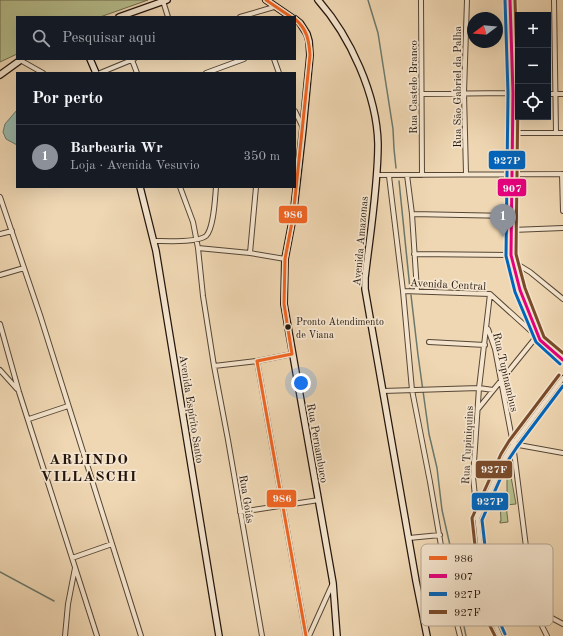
<!DOCTYPE html>
<html lang="pt">
<head>
<meta charset="utf-8">
<style>
  :root { --surface:#171b24; --page:#20242c; --text:#f1f3f6; --muted:#9ea1a6; --line:#363941; --accent:#8c9099 }
  body { margin:0; font-family:"Old Standard TT",serif; background:var(--page); color:var(--text) }
  .controls { position:absolute; right:12px; top:12px; display:grid; overflow:hidden; border-radius:0px; box-shadow:0 4px 16px #0002 }
  .controls button { width:36px; height:36px; display:grid; place-items:center; padding:0; border:0; border-bottom:1px solid var(--line); background:var(--surface); color:var(--text); font:20px sans-serif }
  .compass { position:absolute; left:467px; top:12px; width:36px; height:36px; border-radius:50%; background:var(--surface); box-shadow:0 4px 16px #0002; rotate:254deg }
  .you { position:absolute; left:301px; top:383px; width:14px; height:14px; margin:-10px; border:3px solid #fff; border-radius:50%; background:#1a73e8; box-shadow:0 0 0 6px #1a73e833 }
  .badge { display:grid; place-items:center; width:26px; height:26px; border-radius:50%; background:var(--accent); color:#fff; font-size:13px; font-weight:700 }
  .pin { position:absolute; translate:-50% -33px; filter:drop-shadow(0 1px 2px #0008) }
  .pin::after { content:''; position:absolute; top:21px; width:14px; height:12px; background:inherit; clip-path:polygon(0 0,100% 0,50% 100%) }
  .list { margin:0; padding:0; list-style:none }
  h2 { display:flex; justify-content:space-between; align-items:center; height:52px; margin:0; padding:0 16px; font-size:17px }
  h2 small { font-size:13px; font-weight:400; color:var(--muted) }
  .list li { display:grid; grid-template-columns:26px 1fr auto; gap:12px; align-items:center; box-sizing:border-box; height:64px; padding:0 16px; border-top:1px solid var(--line) }
  .list b { display:block; font-size:15px; white-space:nowrap }
  .list p { margin:0; font-size:13px; white-space:nowrap; color:var(--muted) }
  .list em { font-size:13px; font-style:normal; color:var(--muted) }
  .icon { flex:none; width:22px; height:22px; fill:none; stroke:currentColor; stroke-width:2; stroke-linecap:round; stroke-linejoin:round }
  .map { position:relative; flex:none; width:563px; height:636px; overflow:hidden }
  .search { position:absolute; background:var(--surface); box-shadow:0 4px 16px #0002; left:16px; top:16px; width:280px; height:44px; display:flex; align-items:center; gap:10px; box-sizing:border-box; padding:0 14px; border-radius:0px; color:var(--muted); font-size:15px }
  .panel { position:absolute; background:var(--surface); box-shadow:0 4px 16px #0002; left:16px; top:72px; width:280px; height:116px; border-radius:0px }
  .map>svg:first-child { display:block }
  .green { fill:#b7bf8e; stroke:#6c6a4e }
  .water { fill:#9abaac; stroke:#6a786c }
  .lines { fill:none; stroke-linecap:round; stroke-linejoin:round }
  .stream { stroke:#6a786c; stroke-width:1.5 }
  .street-casing { stroke:#554636; stroke-width:6 }
  .secondary-casing { stroke:#22150d; stroke-width:8 }
  .street { stroke:#f5e5ce; stroke-width:4 }
  .secondary { stroke:#f5e5ce; stroke-width:5.5 }
  .bus-1-casing { stroke:#f5e5ce; stroke-width:6 }
  .bus-2-casing { stroke:#f5e5ce; stroke-width:6 }
  .bus-3-casing { stroke:#f5e5ce; stroke-width:6 }
  .bus-4-casing { stroke:#f5e5ce; stroke-width:6 }
  .bus-1 { stroke:#f26522; stroke-width:3 }
  .bus-2 { stroke:#e5007d; stroke-width:3 }
  .bus-3 { stroke:#0065bd; stroke-width:3 }
  .bus-4 { stroke:#7a4b2a; stroke-width:3 }
  .bus-dot { fill:#22150d; stroke:#f5e5ce; stroke-width:1.5 }
  .labels { text-anchor:middle; stroke-width:3.5; stroke-linejoin:round; paint-order:stroke }
  .bus-label { font-size:10px; fill:#22150d; stroke:#f5e5ce; text-anchor:start }
  .street-label { font-size:11px; fill:#22150d; stroke:#f5e5ce }
  .district-label { font-size:15px; font-weight:bold; letter-spacing:1px; fill:#22150d; stroke:#f5e5ce }
  .key { fill:#f5e5ce; stroke:#b6a794; stroke-width:1 }
  .key-label { font-size:11px; fill:#22150d }
  .line-badge { stroke:#f5e5ce; stroke-width:1.5 }
  .badge-label { font-size:11px; text-anchor:middle; font-weight:bold; fill:#fff }
</style>
</head>
<body>
<div class="map">
<svg width="563" height="636" viewBox="0 0 563 636">
  <rect width="100%" height="100%" fill="#efd7b3"/>
  <filter id="stains"><feTurbulence type="fractalNoise" baseFrequency=".005" numOctaves="4"/><feColorMatrix values="0 0 0 0 .2 0 0 0 0 .09 0 0 0 0 .02 0 0 0 .5 -.17"/></filter>
  <radialGradient id="worn" r=".72"><stop offset=".6" stop-color="#630" stop-opacity="0"/><stop offset="1" stop-color="#630" stop-opacity=".3"/></radialGradient>
  <path class="green" d="M 0,0 L 148,0 L 100,17 L 17,17 L 17,54 L 0,62 Z
    M 507,464 L 509,466 L 516,504 L 506,505 L 508,522 L 500,523 L 500,521 L 501,521 L 500,502 L 507,495 Z"/>
  <path class="water" d="M 17,110 L 17,145 L 6,139 L 3,132 L 5,124 Z"/>
  <g class="lines">
    <path class="stream" d="M 368,0 L 378,33 L 393,129 L 394,149 L 396,168
      M 399,181 L 410,289
      M 411,295 L 418,355 L 429,434 L 437,468 L 442,510 L 454,563 L 461,612 L 466,636
      M 0,572 L 54,601"/>
    <defs>
      <path id="street" d="M 421,0 L 422,175
        M 510,0 L 513,93 L 511,255 L 520,290 L 540,340
        M 554,0 L 556,133
        M 163,1 L 168,17
        M 240,17 L 274,7
        M 274,59 L 279,73
        M 20,60 L 43,73
        M 132,60 L 137,73
        M 100,73 L 134,59
        M 206,73 L 244,59
        M 422,94 L 518,93
        M 548,94 L 563,94
        M 295,111 L 303,128
        M 513,133 L 563,133
        M 466,174 L 464,93 L 467,0
        M 562,174 L 563,211
        M 376,175 L 563,174
        M 407,175 L 412,214 L 417,291
        M 389,176 L 403,291 L 412,390 L 430,482 L 449,592 L 460,636
        M 180,187 L 193,222 L 198,248 L 203,296 L 214,366 L 228,440 L 262,636
        M 0,197 L 40,315 L 141,636
        M 412,214 L 512,216
        M 512,230 L 563,228
        M 0,234 L 12,231
        M 154,241 C 166,241 197,243 206,236 C 214,228 215,198 216,187
        M 198,248 L 250,253 L 285,259
        M 250,253 L 256,187
        M 414,254 L 511,255
        M 512,261 L 530,272 L 563,299
        M 0,275 L 24,268
        M 403,291 L 490,294 L 563,360
        M 490,294 L 479,388 L 473,477 L 484,582 L 493,620 L 500,636
        M 0,324 L 19,392 L 97,636
        M 488,329 L 495,349 L 513,444 L 534,610 L 547,636
        M 429,342 L 485,345
        M 257,361 L 306,636
        M 214,366 L 257,361 L 292,354
        M 0,370 L 17,389
        M 383,391 L 479,388 L 493,390
        M 478,409 L 537,336
        M 29,419 L 68,406
        M 513,444 L 563,453
        M 240,512 L 319,500
        M 477,519 L 505,457 L 513,444 L 563,378
        M 409,538 L 440,535
        M 72,558 L 112,544
        M 484,582 L 563,624
        M 65,636 L 68,604 L 75,568
        M 309,636 L 332,585"/>
      <path id="secondary" d="M 266,0 L 291,17
        M 318,0 C 350,36 377,95 378,144 C 378,187 370,235 365,278 L 365,289 L 416,581 L 427,636
        M 119,17 L 167,0
        M 295,19 L 300,23 L 307,34 L 309,41 L 310,55 L 303,129 L 293,217 L 285,259 L 284,304 L 333,583 L 337,636
        M 90,59 L 96,73
        M 0,75 L 22,59
        M 140,187 L 156,251 L 219,636"/>
    </defs>
    <use href="#street" class="street-casing"/>
    <use href="#secondary" class="secondary-casing"/>
    <use href="#street" class="street"/>
    <use href="#secondary" class="secondary"/>
    <defs>
      <path id="bus-1" d="M 266,0 L 291,17
        M 292,354 L 284,304 L 285,259 L 293,217 L 310,55 C 309,40 307,29 295,19
        M 257,361 L 306,636
        M 257,361 L 292,354"/>
      <path id="bus-2" d="M 510,0 L 513,93 L 511,255 L 520,290 L 540,340 L 563,360"/>
      <path id="bus-3" d="M 505,0 L 508,93 L 506,256 L 515,292 L 536,342 L 560,364
        M 505,634 L 498,618 L 489,581 L 482,520 L 509,459 L 517,447 L 563,386"/>
      <path id="bus-4" d="M 515,0 L 518,93 L 516,254 L 525,288 L 544,337 L 563,353
        M 495,636 L 488,622 L 479,583 L 472,518 L 501,454 L 509,441 L 559,375"/>
    </defs>
    <use href="#bus-1" class="bus-1-casing"/>
    <use href="#bus-2" class="bus-2-casing"/>
    <use href="#bus-3" class="bus-3-casing"/>
    <use href="#bus-4" class="bus-4-casing"/>
    <use href="#bus-1" class="bus-1"/>
    <use href="#bus-2" class="bus-2"/>
    <use href="#bus-3" class="bus-3"/>
    <use href="#bus-4" class="bus-4"/>
  </g>
  <circle class="bus-dot" cx="288" cy="327" r="3.5"/>
  <g class="labels">
    <g class="bus-label">
      <text x="296" y="325">Pronto Atendimento<tspan x="296" dy="13">de Viana</tspan></text>
    </g>
    <g class="street-label">
      <text transform="translate(413 87) rotate(-90)" y="4">Rua Castelo Branco</text>
      <text transform="translate(457 87) rotate(-90)" y="4">Rua São Gabriel da Palha</text>
      <text transform="translate(360 241) rotate(-85)" y="4">Avenida Amazonas</text>
      <text transform="translate(448 284) rotate(3)" y="4">Avenida Central</text>
      <text transform="translate(506 372) rotate(77)" y="4">Rua Tupinambus</text>
      <text transform="translate(192 409) rotate(81)" y="4">Avenida Espírito Santo</text>
      <text transform="translate(318 443) rotate(80)" y="4">Rua Pernambuco</text>
      <text transform="translate(467 445) rotate(-87)" y="4">Rua Tupiniquins</text>
      <text transform="translate(247 499) rotate(81)" y="4">Rua Goiás</text>
    </g>
    <g class="district-label">
      <text x="89" y="464">ARLINDO<tspan x="89" dy="17">VILLASCHI</tspan></text>
    </g>
  </g>
  <rect x="421" y="544" width="132" height="82" rx="6" class="key"/>
  <rect x="429" y="556" width="18" height="4" fill="#f26522"/>
  <rect x="429" y="574" width="18" height="4" fill="#e5007d"/>
  <rect x="429" y="592" width="18" height="4" fill="#0065bd"/>
  <rect x="429" y="610" width="18" height="4" fill="#7a4b2a"/>
  <g class="key-label">
    <text x="454" y="562">986</text>
    <text x="454" y="580">907</text>
    <text x="454" y="598">927P</text>
    <text x="454" y="616">927F</text>
  </g>
  <g class="line-badge">
    <rect x="488" y="150" width="38" height="20" rx="4" fill="#0065bd"/>
    <rect x="497" y="178" width="30" height="19" rx="4" fill="#e5007d"/>
    <rect x="278" y="205" width="30" height="19" rx="4" fill="#f26522"/>
    <rect x="475" y="460" width="38" height="19" rx="4" fill="#7a4b2a"/>
    <rect x="266" y="489" width="31" height="19" rx="4" fill="#f26522"/>
    <rect x="471" y="492" width="38" height="19" rx="4" fill="#0065bd"/>
  </g>
  <g class="badge-label">
    <text x="507" y="164">927P</text>
    <text x="512" y="192">907</text>
    <text x="293" y="218">986</text>
    <text x="494" y="473">927F</text>
    <text x="282" y="502">986</text>
    <text x="490" y="505">927P</text>
  </g>
  <rect width="100%" height="100%" filter="url(#stains)"/>
  <rect width="100%" height="100%" fill="url(#worn)"/>
</svg>
<div class="controls">
<button>+</button>
<button>−</button>
<button><svg class="icon" aria-label="locate" viewBox="0 0 24 24"><circle cx="12" cy="12" r="6"/><path d="M12 2v4M12 18v4M2 12h4M18 12h4"/></svg></button>
</div>
<svg class="compass" viewBox="-18 -18 36 36"><path d="M0-13l5 13h-10z" fill="#e53935"/><path d="M0 13l5-13h-10z" fill="#9ea1a6"/></svg>
<div class="you"></div>
<div class="pin badge" style="left:503px;top:237px">1</div>
<div class="search"><svg class="icon" aria-label="search" viewBox="0 0 24 24"><circle cx="10" cy="10" r="6"/><path d="M15 15l6 6"/></svg>Pesquisar aqui</div>
<section class="panel">
<h2>Por perto<small></small></h2>
<ul class="list">
<li><span class="badge">1</span><div><b>Barbearia Wr</b><p>Loja · Avenida Vesuvio</p></div><em>350 m</em></li>
</ul>
</section>
</div>
</body>
</html>
